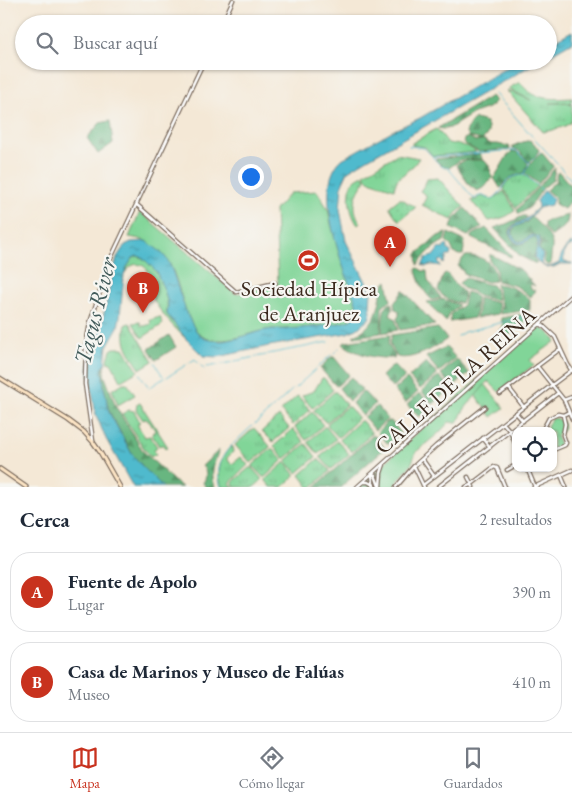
<!DOCTYPE html>
<html lang="es">
<head>
<meta charset="utf-8">
<style>
  :root { --surface:#fff; --page:#f6f6f7; --text:#1f2937; --muted:#747a83; --line:#e0e1e3; --accent:#c8321e }
  body { margin:0; font-family:"EB Garamond",serif; background:var(--page); color:var(--text) }
  .controls { position:absolute; right:15px; bottom:15px; display:grid; overflow:hidden; border-radius:10px; box-shadow:0 1px 4px #0004 }
  .controls button { width:45px; height:45px; display:grid; place-items:center; padding:0; border:0; border-bottom:1px solid var(--line); background:var(--surface); color:var(--text); font:25px sans-serif }
  .you { position:absolute; left:250px; top:176px; width:18px; height:18px; margin:-12px; border:4px solid #fff; border-radius:50%; background:#1a73e8; box-shadow:0 0 0 8px #1a73e833 }
  .badge { display:grid; place-items:center; width:32px; height:32px; border-radius:50%; background:var(--accent); color:#fff; font-size:16px; font-weight:700 }
  .pin { position:absolute; translate:-50% -41px; filter:drop-shadow(0 1px 2px #0008) }
  .pin::after { content:''; position:absolute; top:26px; width:18px; height:15px; background:inherit; clip-path:polygon(0 0,100% 0,50% 100%) }
  .list { margin:0; padding:0; list-style:none }
  h2 { display:flex; justify-content:space-between; align-items:center; height:65px; margin:0; padding:0 20px; font-size:21px }
  h2 small { font-size:16px; font-weight:400; color:var(--muted) }
  .list li { display:grid; grid-template-columns:32px 1fr auto; gap:15px; align-items:center; box-sizing:border-box; height:80px; margin:0 10px 10px; padding:0 10px; border:1px solid var(--line); border-radius:20px }
  .list b { display:block; font-size:19px; white-space:nowrap }
  .list p { margin:0; font-size:16px; white-space:nowrap; color:var(--muted) }
  .list em { font-size:16px; font-style:normal; color:var(--muted) }
  .icon { flex:none; width:28px; height:28px; fill:none; stroke:currentColor; stroke-width:2; stroke-linecap:round; stroke-linejoin:round }
  .map { position:relative; flex:none; width:572px; height:487px; overflow:hidden }
  .search { position:absolute; background:var(--surface); box-shadow:0 1px 4px #0004; left:15px; right:15px; top:15px; height:55px; display:flex; align-items:center; gap:12px; box-sizing:border-box; padding:0 18px; border-radius:28px; color:var(--muted); font-size:19px }
  .sheet { height:245px; background:var(--surface) }
  nav { display:flex; justify-content:space-around; align-items:center; box-sizing:border-box; height:70px; border-top:1px solid var(--line); background:var(--surface); font-size:14px; color:var(--muted) }
  nav a { display:grid; justify-items:center; gap:2px }
  nav .on { color:var(--accent) }
  .map>svg:first-child { display:block }
  .grass { fill:url(#grass-tufts); stroke:#5e805b }
  .forest { fill:url(#forest-firs); stroke:#52704f }
  .park { fill:#81d598; stroke:#5e805b }
  .garden { fill:url(#garden-dots); stroke:#5e805b }
  .water { fill:url(#water-ripples); stroke:#467276 }
  .lines { fill:none; stroke-linecap:round; stroke-linejoin:round }
  .stream { stroke:#50bacd; stroke-width:1 }
  .street-casing { stroke:#7c6c5e; stroke-width:5 }
  .secondary-casing { stroke:#7c6c5e; stroke-width:5.5 }
  .street { stroke:#fff; stroke-width:2.5 }
  .secondary { stroke:#fde5c5; stroke-width:3 }
  .labels { text-anchor:middle; stroke-width:4.5; stroke-linejoin:round; paint-order:stroke }
  .poi-label { font-size:22px; fill:#3b2a1e; stroke:#f6f6f2 }
  .street-label { font-size:22px; fill:#3b2a1e; stroke:#f6f6f2 }
  .water-label { font-size:24px; font-style:italic; fill:#425c5b; stroke:#f6f6f2 }
</style>
</head>
<body>
<div class="map">
<svg width="572" height="487" viewBox="0 0 572 487">
  <defs>
    <pattern id="grass-tufts" width="24" height="20" patternUnits="userSpaceOnUse" patternTransform="scale(1.25)"><rect width="24" height="20" fill="#81d598"/><path d="M3 7l-1-3M5 7V3M7 7l1-3M15 17l-1-3M17 17v-4M19 17l1-3" fill="none" stroke="#70b783"/></pattern>
    <pattern id="forest-firs" width="22" height="20" patternUnits="userSpaceOnUse" patternTransform="scale(1.25)"><rect width="22" height="20" fill="#68b680"/><path d="M5 1l3.5 6h-7zM16 11l3.5 6h-7z" fill="#579468"/></pattern>
    <pattern id="garden-dots" width="8" height="8" patternUnits="userSpaceOnUse" patternTransform="scale(1.25)"><rect width="8" height="8" fill="#81d598"/><path d="M2 2h.1M6 6h.1" fill="none" stroke="#70b783" stroke-width="1.8" stroke-linecap="round"/></pattern>
    <pattern id="water-ripples" width="26" height="14" patternUnits="userSpaceOnUse" patternTransform="scale(1.25)"><rect width="26" height="14" fill="#50bacd"/><path d="M2 4q2-2 4 0t4 0M15 11q2-2 4 0t4 0" fill="none" stroke="#4497a6"/></pattern>
  </defs>
  <rect width="100%" height="100%" fill="#f6f6f2"/>
  <filter id="ink" filterUnits="userSpaceOnUse"><feTurbulence type="fractalNoise" baseFrequency=".02" numOctaves="2"/><feDisplacementMap in="SourceGraphic" scale="10" xChannelSelector="R" yChannelSelector="G"/><feConvolveMatrix kernelMatrix="1 2 1 2 8 2 1 2 1" color-interpolation-filters="sRGB"/></filter>
  <filter id="wash" filterUnits="userSpaceOnUse"><feTurbulence type="fractalNoise" baseFrequency=".0096" numOctaves="4" result="noise"/><feDisplacementMap in="SourceGraphic" scale="20" xChannelSelector="R" yChannelSelector="G"/><feGaussianBlur stdDeviation="1.12" result="paint"/><feColorMatrix in="noise" values="0 0 0 0 0 0 0 0 0 0 0 0 0 0 0 0 0 1.4 0 .05"/><feComposite in="paint" operator="in"/></filter>
  <g filter="url(#wash)">
    <rect width="100%" height="100%" fill="#f4e8d6"/>
    <path class="grass" d="M 520,82 C 533,101 551,99 572,98 L 572,104 L 566,102 L 550,103 L 566,103 L 572,105 C 572,109 572,118 571,122 C 567,127 550,131 543,132 L 507,91 C 513,91 524,98 531,100 L 509,89 L 509,88 Z
      M 436,129 L 438,130 L 448,143 C 458,145 469,145 476,152 L 433,156 L 425,147 L 412,145 L 412,143 Z
      M 397,154 L 419,158 L 414,165 L 397,180 L 394,189 L 369,181 L 364,174 Z
      M 363,175 L 366,180 C 355,194 350,208 361,223 L 358,225 C 350,215 346,194 353,182 C 355,179 359,177 363,175 Z
      M 522,175 L 528,177 L 537,186 L 516,208 L 504,189 C 505,180 514,177 522,175 Z
      M 438,178 L 464,207 L 456,213 L 452,220 L 422,205 L 426,198 L 426,195 L 420,191 L 425,184 L 427,179 Z
      M 504,191 L 515,210 C 509,217 497,220 489,221 L 472,202 L 472,200 L 476,200 L 480,196 L 493,199 Z
      M 137,256 C 154,259 165,287 167,302 C 168,306 166,310 167,314 L 186,339 C 170,324 154,306 147,285 L 148,283 L 151,282 C 151,265 134,257 125,273 C 127,266 130,260 137,256 Z
      M 160,317 L 163,324 L 142,338 L 133,323 L 140,322 L 141,326 L 145,326 L 151,324 L 150,320 Z
      M 130,323 L 153,361 L 140,369 C 130,353 121,343 126,324 Z
      M 114,348 L 124,348 L 138,371 L 121,381 L 111,363 L 107,362 L 111,350 Z
      M 322,378 L 324,378 L 332,388 L 333,390 L 314,407 L 312,408 L 302,396 L 303,395 L 314,391 Z
      M 123,383 L 127,383 L 135,395 L 118,405 L 112,390 Z
      M 485,384 L 504,408 L 492,417 L 475,395 Z
      M 334,392 L 336,392 L 345,403 L 346,405 L 327,422 L 325,422 L 315,412 L 314,410 Z
      M 298,396 L 310,410 L 293,425 L 281,411 L 296,397 Z
      M 140,403 L 168,447 L 166,448 L 164,445 L 161,445 L 159,446 L 152,435 L 155,430 L 148,420 L 145,419 L 143,420 L 136,410 L 137,404 Z
      M 346,407 L 349,407 L 358,417 L 358,419 L 340,436 L 338,437 L 328,426 L 327,424 Z
      M 129,410 L 134,411 L 140,422 L 138,423 L 138,426 L 145,437 L 150,436 L 157,447 L 155,449 L 154,451 L 156,454 L 151,457 L 145,450 L 122,414 Z
      M 312,412 L 323,425 L 308,439 L 306,440 L 295,427 Z
      M 360,421 L 362,421 L 371,432 L 371,434 L 353,451 L 351,451 L 340,439 Z
      M 324,427 L 326,427 L 336,439 L 318,454 L 308,442 Z
      M 254,428 L 269,445 L 270,447 L 251,463 L 235,445 Z
      M 292,430 L 294,430 L 304,442 L 286,458 L 284,458 L 274,446 Z
      M 337,441 L 339,442 L 349,454 L 333,468 L 331,469 L 321,458 L 321,456 Z
      M 305,444 L 307,445 L 316,457 L 297,473 L 287,462 L 287,460 Z
      M 232,446 L 233,452 L 227,458 L 230,463 L 232,464 L 241,457 L 248,465 L 230,483 L 233,487 L 222,487 C 216,473 220,456 232,446 Z
      M 271,449 L 273,449 L 282,459 L 282,461 L 265,477 L 263,477 L 253,467 L 253,465 Z
      M 318,459 L 329,469 L 329,472 L 312,487 L 309,487 L 300,475 Z
      M 284,463 L 286,463 L 295,474 L 295,476 L 283,487 L 271,487 L 266,481 L 266,479 Z
      M 249,468 L 252,468 L 261,478 L 261,481 L 254,487 L 235,487 L 233,484 L 233,482 Z"/>
    <path class="forest" d="M 491,96 L 495,100 L 493,104 L 488,108 L 474,113 L 450,128 L 442,129 L 438,128 Z
      M 476,119 L 486,122 C 490,129 489,134 482,140 L 469,137 L 466,134 C 467,128 470,121 476,119 Z
      M 110,121 L 113,143 L 98,154 L 87,138 L 100,123 Z
      M 468,137 L 475,141 L 484,140 L 491,144 L 498,144 L 506,146 L 509,146 L 510,149 L 479,152 L 463,143 L 464,139 Z
      M 530,140 L 539,150 L 535,157 L 529,162 L 518,150 L 512,148 L 513,146 C 518,143 524,142 530,140 Z
      M 512,151 C 520,151 525,159 528,164 L 524,173 C 514,175 506,178 502,187 L 500,188 L 494,178 L 506,158 Z
      M 542,153 L 553,166 L 553,167 L 538,184 L 525,173 C 529,165 535,157 542,153 Z
      M 479,154 L 482,158 L 482,159 L 460,160 L 449,168 L 442,166 L 435,159 Z
      M 484,160 L 490,167 L 492,178 L 485,187 L 477,191 L 469,185 L 461,172 L 456,165 C 463,159 475,160 484,160 Z
      M 555,168 L 553,180 L 543,188 L 530,207 L 521,213 L 518,213 L 517,210 Z
      M 559,172 L 572,187 L 572,201 L 569,203 L 564,209 L 555,204 L 555,198 L 546,190 L 555,182 L 557,173 Z
      M 465,208 L 482,227 L 468,236 L 451,228 L 454,219 Z
      M 568,215 C 569,226 560,230 552,236 L 551,236 L 544,228 L 544,223 L 548,220 Z
      M 523,216 L 526,216 L 526,218 C 522,222 516,222 512,226 C 506,233 513,245 522,244 C 526,243 529,240 532,237 L 536,238 L 538,243 L 536,246 L 537,249 L 533,257 L 537,263 L 536,264 L 520,256 L 494,228 L 506,224 Z
      M 531,217 C 537,221 551,236 552,243 C 553,250 550,256 551,264 L 547,265 L 544,262 L 544,254 L 539,249 L 541,242 L 539,237 L 532,234 C 528,236 525,241 521,241 C 515,242 511,234 514,229 C 516,225 521,225 525,223 C 528,222 530,219 531,217 Z
      M 486,228 L 512,256 L 511,257 L 471,238 L 471,236 L 476,233 Z
      M 446,233 L 444,241 C 434,246 424,256 418,265 L 417,254 L 438,236 Z
      M 448,233 L 465,241 L 463,255 L 459,255 L 454,253 L 451,246 L 446,241 Z
      M 490,254 L 521,270 L 535,286 L 531,284 L 530,286 L 531,289 L 535,290 L 531,297 L 516,286 L 497,281 L 496,269 L 490,261 Z
      M 466,256 C 482,255 497,264 495,281 L 487,282 L 470,276 L 466,275 L 458,266 L 463,258 Z
      M 418,268 L 423,271 L 427,271 L 428,281 L 434,288 L 441,298 L 432,300 C 423,291 418,281 416,269 Z
      M 446,273 C 450,276 451,279 454,283 C 460,291 468,290 461,303 C 451,302 444,299 438,290 L 444,274 Z
      M 466,278 L 486,284 L 492,285 L 495,289 L 498,300 L 494,300 L 478,296 L 472,291 L 464,289 L 459,283 Z
      M 387,281 L 391,301 L 386,303 L 382,307 L 381,333 L 354,337 L 354,335 C 372,328 378,313 381,295 C 382,289 382,285 387,281 Z
      M 496,284 C 511,285 519,291 530,299 L 530,310 L 500,314 L 501,306 Z
      M 403,290 L 435,325 L 400,330 L 397,318 L 399,316 L 399,312 L 398,310 L 395,309 L 394,302 L 397,300 Z
      M 466,292 L 473,294 L 476,297 L 476,312 L 474,318 L 450,322 L 451,314 L 463,305 Z
      M 478,298 L 498,303 L 499,311 L 498,314 L 476,318 L 478,312 Z
      M 442,299 L 459,305 L 449,314 L 446,322 L 427,302 L 436,301 Z
      M 392,303 L 393,309 L 390,314 L 392,317 L 395,318 L 398,330 L 382,333 C 383,324 382,311 387,305 Z
      M 530,313 L 531,317 L 510,335 L 498,333 L 503,327 L 503,322 L 522,318 L 502,322 L 501,318 Z
      M 438,328 L 447,339 C 435,348 412,361 397,357 L 390,344 L 392,335 Z
      M 169,335 L 176,347 L 156,360 L 149,349 Z
      M 390,335 L 388,344 L 395,356 L 394,358 C 377,359 357,355 343,344 L 345,342 Z
      M 446,347 L 456,358 L 439,372 L 426,357 Z
      M 331,357 L 334,357 L 349,375 L 337,386 L 335,385 L 320,368 Z
      M 457,359 L 469,373 L 454,386 L 452,387 L 441,374 Z
      M 426,362 L 436,373 L 437,375 L 420,389 L 409,377 Z
      M 105,363 L 104,374 L 116,407 L 143,451 L 174,481 L 182,487 L 163,487 L 143,467 L 132,454 L 108,409 L 104,387 L 102,369 Z
      M 394,365 L 405,377 L 392,388 L 382,376 L 392,366 Z
      M 439,376 L 450,387 L 450,389 L 433,404 L 423,393 L 422,391 Z
      M 351,377 L 362,390 L 349,401 L 339,388 Z
      M 407,379 L 418,392 L 405,403 L 394,390 Z
      M 362,392 L 365,393 L 375,404 L 363,415 L 361,415 L 352,403 Z
      M 418,394 L 421,394 L 431,406 L 419,417 L 407,405 Z
      M 377,406 L 388,419 L 375,430 L 364,417 Z
      M 388,421 L 391,421 L 401,433 L 388,444 L 377,432 Z
      M 372,436 L 375,436 L 384,447 L 384,449 L 341,487 L 315,487 Z
      M 219,450 C 214,464 210,471 215,487 L 206,487 L 203,483 C 207,477 207,471 202,466 Z"/>
    <path class="park" d="M 317,191 L 328,209 L 331,224 L 340,257 L 358,308 C 357,312 356,316 352,319 C 343,325 301,328 289,329 C 281,330 273,328 266,330 C 247,334 229,343 209,339 C 184,335 181,277 167,260 C 163,255 153,246 147,242 C 142,239 134,238 129,237 L 140,212 L 236,294 L 278,284 L 275,210 L 290,193 Z
      M 539,328 L 547,331 L 556,341 L 530,360 L 534,365 L 499,392 L 488,381 L 467,406 L 462,413 L 460,418 L 456,423 L 449,422 L 440,432 L 416,452 L 411,465 L 393,487 L 359,487 L 420,430 L 536,329 Z
      M 556,418 L 562,421 L 564,427 L 561,432 L 556,435 L 560,446 L 553,449 L 553,431 L 548,431 L 547,426 L 551,419 Z"/>
    <path class="garden" d="M 399,199 L 402,199 L 407,202 L 407,204 L 408,203 L 415,206 L 415,208 L 400,220 L 398,220 L 390,208 L 390,206 Z
      M 279,416 L 289,428 L 273,442 L 262,431 Z"/>
    <path class="water" d="M 572,31 L 572,42 L 548,56 L 548,44 Z
      M 518,61 L 539,61 L 366,160 L 348,171 L 342,184 L 340,210 L 346,241 L 371,292 L 370,307 L 371,312 L 369,319 L 357,329 L 347,333 L 269,346 L 218,357 L 203,356 L 186,339 L 167,314 L 168,305 L 165,292 L 156,271 L 145,260 L 141,257 L 137,256 L 133,258 L 127,267 L 124,275 L 120,316 L 118,327 L 107,346 L 105,363 L 102,369 L 104,387 L 109,412 L 132,454 L 143,467 L 163,487 L 133,487 L 106,439 L 96,415 L 88,369 L 91,354 L 99,336 L 108,294 L 117,257 L 125,245 L 131,242 L 146,241 C 154,247 163,252 168,261 C 178,279 187,332 206,339 C 210,340 217,341 221,341 C 236,340 251,333 266,330 C 274,328 281,330 289,329 C 302,328 343,325 352,319 C 356,316 357,312 358,308 C 346,273 309,189 342,159 L 392,131 L 420,118 Z
      M 545,191 L 553,199 L 551,205 L 539,208 L 526,222 L 513,228 L 512,234 C 520,248 523,239 533,235 L 539,237 L 540,242 L 538,249 C 544,253 543,256 541,263 C 547,270 552,266 559,263 C 561,254 564,247 572,243 L 572,245 C 564,248 563,254 564,262 L 572,263 L 572,264 L 560,264 L 554,267 L 547,268 L 540,264 L 534,257 L 538,243 L 536,237 L 533,237 C 522,244 517,248 510,234 C 512,222 518,225 525,220 C 530,217 533,211 538,208 L 537,201 L 543,192 Z
      M 445,245 L 448,246 L 447,249 L 451,252 L 450,256 L 447,256 L 444,264 L 443,262 L 441,260 L 438,262 L 441,266 C 434,265 431,264 425,267 L 425,265 L 422,266 L 426,258 L 433,256 L 437,251 L 438,248 L 443,249 Z"/>
    <g class="lines">
      <path class="stream" d="M 495,94 L 532,136
        M 534,138 L 557,163
        M 409,146 L 424,148 L 433,157 L 516,150 L 529,163 L 540,152
        M 433,158 L 441,166 L 448,168 L 474,199 L 481,195 L 490,199 L 494,198 L 502,190 L 507,180 L 513,177 L 524,174 L 529,164
        M 559,166 L 572,181
        M 524,174 L 542,190
        M 458,336 L 464,332 L 519,318 L 530,316
        M 300,348 L 329,342
        M 334,353 L 339,348
        M 268,354 L 299,348
        M 235,361 L 266,355
        M 155,363 L 157,366
        M 189,363 L 195,359 L 199,364
        M 201,366 L 204,369
        M 157,367 L 163,376
        M 207,367 L 233,362
        M 318,367 L 331,355
        M 140,374 L 141,375
        M 141,376 L 148,386
        M 167,377 L 186,365
        M 149,388 L 164,378
        M 295,388 L 316,369
        M 276,405 L 292,390
        M 255,424 L 274,407
        M 233,444 L 252,426
        M 221,487 C 215,471 220,457 232,445"/>
    </g>
  </g>
  <g filter="url(#ink)">
    <g class="lines">
      <defs>
        <path id="street" d="M 222,24 L 233,0
          M 137,205 L 236,292 L 275,283
          M 540,323 L 555,337 L 568,365 L 572,371
          M 572,370 L 552,385 L 564,400 L 572,397
          M 509,388 L 523,406
          M 500,394 L 560,349
          M 564,400 L 572,419
          M 516,413 L 523,421
          M 503,423 L 510,431 L 516,445
          M 542,431 L 549,418 L 558,414 L 563,415 L 569,412
          M 483,438 L 490,447
          M 93,441 L 85,384 L 86,345 L 90,323 L 110,260 L 204,61
          M 553,450 L 565,445 L 566,443 L 563,435 L 565,424 L 563,415
          M 422,459 L 434,476
          M 414,466 L 424,487
          M 527,468 L 535,487
          M 507,470 L 516,465
          M 372,474 L 375,475 L 379,486
          M 372,474 L 373,483 L 375,487
          M 561,475 L 566,487
          M 468,477 L 473,487
          M 363,482 L 368,482 L 373,485
          M 423,485 L 552,385 L 537,366
          M 357,487 L 572,295
          M 380,487 L 381,473 L 384,464
          M 396,487 L 414,466 L 436,446 L 485,407
          M 438,487 L 558,393
          M 466,487 L 472,484 L 494,467 L 497,468 L 505,487
          M 534,487 L 572,470"/>
        <path id="secondary" d="M 0,378 L 68,420 L 84,432 L 93,442 L 100,452 L 120,487
          M 0,469 L 26,487"/>
      </defs>
      <use href="#street" class="street-casing"/>
      <use href="#secondary" class="secondary-casing"/>
      <use href="#street" class="street"/>
      <use href="#secondary" class="secondary"/>
    </g>
  </g>
  <defs>
    <symbol id="stadium-disc" viewBox="-11 -11 22 22"><circle r="9.5" fill="#c8321e" stroke="#f6f6f2"/><path d="M0-5a6.5 5 0 1 0 0 10a6.5 5 0 1 0 0-10ZM-3.5-1.8h7v3.6h-7Z" fill="#fff"/></symbol>
  </defs>
  <g fill-rule="evenodd">
    <use href="#stadium-disc" x="296" y="248" width="25" height="25"/>
  </g>
  <g class="labels">
    <g class="poi-label">
      <text x="309" y="296">Sociedad Hípica<tspan x="309" dy="25">de Aranjuez</tspan></text>
    </g>
    <g class="street-label">
      <text transform="translate(455 380) rotate(-42)" y="8">CALLE DE LA REINA</text>
    </g>
    <g class="water-label">
      <text transform="translate(95 311) rotate(-76)" y="8">Tagus River</text>
    </g>
  </g>
</svg>
<div class="controls">
<button><svg class="icon" aria-label="locate" viewBox="0 0 24 24"><circle cx="12" cy="12" r="6"/><path d="M12 2v4M12 18v4M2 12h4M18 12h4"/></svg></button>
</div>
<div class="you"></div>
<div class="pin badge" style="left:390px;top:267px">A</div>
<div class="pin badge" style="left:143px;top:313px">B</div>
<div class="search"><svg class="icon" aria-label="search" viewBox="0 0 24 24"><circle cx="10" cy="10" r="6"/><path d="M15 15l6 6"/></svg>Buscar aquí</div>
</div>
<section class="sheet">
<h2>Cerca<small>2 resultados</small></h2>
<ul class="list">
<li><span class="badge">A</span><div><b>Fuente de Apolo</b><p>Lugar</p></div><em>390 m</em></li>
<li><span class="badge">B</span><div><b>Casa de Marinos y Museo de Falúas</b><p>Museo</p></div><em>410 m</em></li>
</ul>
</section>
<nav>
<a class="on"><svg class="icon" aria-label="map" viewBox="0 0 24 24"><path d="M3 6l6-2 6 2 6-2v14l-6 2-6-2-6 2zM9 4v14M15 6v14"/></svg>Mapa</a>
<a><svg class="icon" aria-label="directions" viewBox="0 0 24 24"><path d="M12 3l9 9-9 9-9-9zM9 14v-3h6M13 9l2 2-2 2"/></svg>Cómo llegar</a>
<a><svg class="icon" aria-label="saved" viewBox="0 0 24 24"><path d="M7 4h10v16l-5-4-5 4z"/></svg>Guardados</a>
</nav>
</body>
</html>
